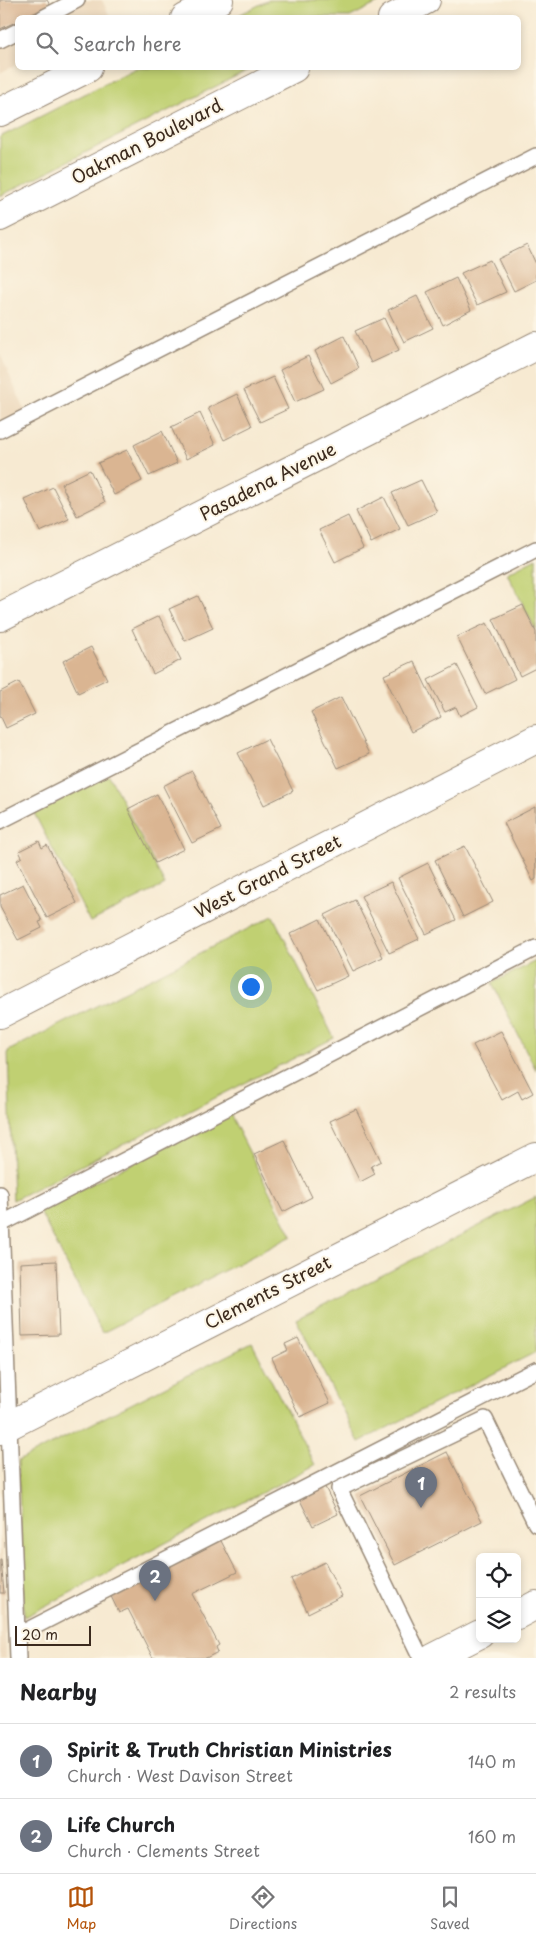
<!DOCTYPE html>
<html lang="en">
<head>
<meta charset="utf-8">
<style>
  :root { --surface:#fff; --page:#f2f2f2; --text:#202124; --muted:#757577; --line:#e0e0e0; --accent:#b45309 }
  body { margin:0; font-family:"Playpen Sans",sans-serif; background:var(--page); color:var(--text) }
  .controls { position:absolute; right:15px; bottom:15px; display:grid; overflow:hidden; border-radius:8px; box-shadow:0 2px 8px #0003 }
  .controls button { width:45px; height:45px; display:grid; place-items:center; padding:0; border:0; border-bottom:1px solid var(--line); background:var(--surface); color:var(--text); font:25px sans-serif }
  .scale { position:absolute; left:15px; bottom:12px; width:76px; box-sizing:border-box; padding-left:5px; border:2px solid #3b2a1e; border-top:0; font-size:14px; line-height:18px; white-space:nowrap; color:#3b2a1e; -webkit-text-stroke:4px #fcf5e5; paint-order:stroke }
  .you { position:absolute; left:250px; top:986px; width:18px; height:18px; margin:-12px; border:4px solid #fff; border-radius:50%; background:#1a73e8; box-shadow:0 0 0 8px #1a73e833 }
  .badge { display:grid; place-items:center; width:32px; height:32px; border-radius:50%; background:var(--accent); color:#fff; font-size:16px; font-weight:700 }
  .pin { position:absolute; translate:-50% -41px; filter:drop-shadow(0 1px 2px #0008) }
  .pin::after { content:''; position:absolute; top:26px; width:18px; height:15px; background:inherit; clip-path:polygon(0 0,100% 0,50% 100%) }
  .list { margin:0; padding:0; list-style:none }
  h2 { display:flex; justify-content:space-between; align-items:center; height:65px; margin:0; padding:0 20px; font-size:21px }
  h2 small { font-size:16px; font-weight:400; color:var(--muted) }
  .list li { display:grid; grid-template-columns:32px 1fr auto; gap:15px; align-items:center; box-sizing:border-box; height:75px; padding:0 20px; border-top:1px solid var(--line) }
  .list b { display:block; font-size:19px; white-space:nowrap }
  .list p { margin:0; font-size:16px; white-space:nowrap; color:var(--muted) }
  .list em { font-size:16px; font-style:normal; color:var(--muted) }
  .icon { flex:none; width:28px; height:28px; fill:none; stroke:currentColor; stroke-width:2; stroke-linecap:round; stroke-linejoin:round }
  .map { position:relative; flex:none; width:536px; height:1658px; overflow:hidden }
  .search { position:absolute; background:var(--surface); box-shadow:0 2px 8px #0003; left:15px; right:15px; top:15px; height:55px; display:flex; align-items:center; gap:12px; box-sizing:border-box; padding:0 18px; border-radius:8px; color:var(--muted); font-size:19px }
  .sheet { height:215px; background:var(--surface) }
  nav { display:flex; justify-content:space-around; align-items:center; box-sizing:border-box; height:70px; border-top:1px solid var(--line); background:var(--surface); font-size:14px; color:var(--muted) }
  nav a { display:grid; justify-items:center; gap:2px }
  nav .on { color:var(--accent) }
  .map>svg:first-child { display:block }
  .built { fill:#ecd7ba }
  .green { fill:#c0d072; stroke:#7e7d48 }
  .building { fill:#dab592 }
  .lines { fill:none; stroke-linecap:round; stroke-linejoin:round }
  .service-casing { stroke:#998a78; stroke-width:18 }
  .minor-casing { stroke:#998a78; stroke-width:30 }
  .tertiary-casing { stroke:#998a78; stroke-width:30 }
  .trunk-casing { stroke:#998a78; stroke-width:30 }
  .service { stroke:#fff; stroke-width:15 }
  .minor { stroke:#fff; stroke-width:28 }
  .tertiary { stroke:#fff; stroke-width:28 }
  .trunk { stroke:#fff; stroke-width:28 }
  .labels { text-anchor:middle; stroke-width:4; stroke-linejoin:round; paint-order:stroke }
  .street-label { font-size:18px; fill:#3b2a1e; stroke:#fcf5e5 }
</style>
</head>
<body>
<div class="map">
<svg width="536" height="1658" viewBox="0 0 536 1658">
  <rect width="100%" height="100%" fill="#fcf5e5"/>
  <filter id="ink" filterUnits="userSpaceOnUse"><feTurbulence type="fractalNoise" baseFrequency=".02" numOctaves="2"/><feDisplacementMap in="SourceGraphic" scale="10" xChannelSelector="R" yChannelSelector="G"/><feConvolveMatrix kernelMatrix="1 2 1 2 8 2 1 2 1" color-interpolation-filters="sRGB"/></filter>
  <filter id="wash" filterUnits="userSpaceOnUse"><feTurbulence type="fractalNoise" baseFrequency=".0096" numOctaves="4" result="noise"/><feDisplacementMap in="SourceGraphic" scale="20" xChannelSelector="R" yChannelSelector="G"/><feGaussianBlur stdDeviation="1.12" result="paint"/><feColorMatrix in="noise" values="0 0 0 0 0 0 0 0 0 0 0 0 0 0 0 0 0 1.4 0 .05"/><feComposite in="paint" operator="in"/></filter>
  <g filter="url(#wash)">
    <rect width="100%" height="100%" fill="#f7ead2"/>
    <path class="built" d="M 0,0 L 102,0 L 110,17 L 18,18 L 17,64 L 0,73 Z
      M 0,354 L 32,426 L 0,443 Z
      M 0,1508 L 4,1593 L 6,1658 L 0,1658 Z"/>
    <path class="green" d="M 269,0 L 384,0 L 350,17 L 235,17 Z
      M 136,68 L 252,68 L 0,196 L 0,137 Z
      M 536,558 L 536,630 L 507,573 Z
      M 109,775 L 165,885 L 90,922 L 34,813 Z
      M 273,916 L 334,1038 L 13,1200 L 8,1051 Z
      M 536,961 L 536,1070 L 492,983 Z
      M 230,1114 L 292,1236 L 102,1333 L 39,1210 Z
      M 536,1197 L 536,1352 L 359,1442 L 296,1319 Z
      M 252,1343 L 315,1465 L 24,1617 L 18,1461 Z"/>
    <g id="blocks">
      <path class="building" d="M 0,0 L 47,0 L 50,5 L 24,18 L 18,18 L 18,21 L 0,29 Z
        M 527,245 L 536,264 L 536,280 L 514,291 L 498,259 Z
        M 490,260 L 506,292 L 477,305 L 461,273 Z
        M 456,278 L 471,310 L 443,325 L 427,292 Z
        M 417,296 L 433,328 L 404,342 L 388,310 Z
        M 384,318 L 399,350 L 371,363 L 355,331 Z
        M 344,336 L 359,368 L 331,383 L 315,351 Z
        M 308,356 L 324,389 L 295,402 L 280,370 Z
        M 273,377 L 288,409 L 260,422 L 244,390 Z
        M 237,394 L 252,426 L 224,440 L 208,408 Z
        M 200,413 L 215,445 L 186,459 L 171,427 Z
        M 162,431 L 177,463 L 149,476 L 134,445 Z
        M 127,450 L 142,481 L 114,495 L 98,463 Z
        M 90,470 L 105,502 L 77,516 L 61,484 Z
        M 421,480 L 437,512 L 408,525 L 392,493 Z
        M 53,487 L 69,519 L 40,532 L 25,500 Z
        M 384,497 L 400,529 L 371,543 L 356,511 Z
        M 348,516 L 363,548 L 335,562 L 319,530 Z
        M 198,596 L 213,628 L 185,641 L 169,609 Z
        M 523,605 L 536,632 L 536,668 L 520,676 L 493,619 Z
        M 159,616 L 181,660 L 153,674 L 132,629 Z
        M 487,623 L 515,679 L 485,694 L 457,637 Z
        M 91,647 L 107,679 L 78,693 L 63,661 Z
        M 414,661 L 441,717 L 411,732 L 384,675 Z
        M 457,665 L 478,707 L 460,716 L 456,707 L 445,712 L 428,680 Z
        M 19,682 L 35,714 L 6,728 L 0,715 L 0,692 Z
        M 341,697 L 369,754 L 338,768 L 311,712 Z
        M 267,739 L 293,791 L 264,805 L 238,753 Z
        M 192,771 L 221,829 L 192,843 L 163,786 Z
        M 157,794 L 184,849 L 155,863 L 128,809 Z
        M 535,807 L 536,879 L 533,881 L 504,823 Z
        M 39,841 L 42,848 L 47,845 L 77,903 L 47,918 L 17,860 L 22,857 L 19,851 Z
        M 465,846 L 493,902 L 463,917 L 435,860 Z
        M 428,863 L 456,920 L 426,934 L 398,878 Z
        M 391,882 L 419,939 L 389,953 L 361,896 Z
        M 23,884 L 42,921 L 39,922 L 42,928 L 18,940 L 0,907 L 0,895 Z
        M 355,900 L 383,957 L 353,971 L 325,915 Z
        M 320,919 L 348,976 L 318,990 L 290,934 Z
        M 501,1031 L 533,1093 L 522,1099 L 518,1091 L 502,1100 L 473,1045 Z
        M 356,1109 L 381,1161 L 371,1166 L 375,1174 L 360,1182 L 330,1121 Z
        M 284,1140 L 312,1197 L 283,1212 L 254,1154 Z
        M 56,1261 L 59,1335 L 22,1336 L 20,1263 Z
        M 298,1338 L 330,1403 L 300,1417 L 272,1358 L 288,1350 L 285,1344 Z
        M 447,1452 L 482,1521 L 395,1565 L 360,1496 Z
        M 324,1485 L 338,1514 L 313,1526 L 299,1498 Z
        M 219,1537 L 237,1572 L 192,1594 L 219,1645 L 216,1647 L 218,1652 L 206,1658 L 153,1658 L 128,1609 L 119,1613 L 109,1592 Z
        M 0,1560 L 1,1560 L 4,1593 L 0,1593 Z
        M 325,1562 L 342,1596 L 308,1613 L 291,1579 Z"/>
    </g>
  </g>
  <g filter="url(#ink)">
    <use href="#blocks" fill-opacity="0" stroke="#998a78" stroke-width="1"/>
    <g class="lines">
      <defs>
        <path id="service" d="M 43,18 L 77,0
          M 0,40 L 18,31
          M 0,430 L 536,156
          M 0,821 L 536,549
          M 0,1194 L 18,1658
          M 1,1224 L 536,948
          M 18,1635 L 536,1370
          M 421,1658 L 339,1489 L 485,1419 L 536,1524"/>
        <path id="minor" d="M 0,617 L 536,346
          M 0,1014 L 536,739
          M 0,1430 L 536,1157"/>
        <path id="tertiary" d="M 185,18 L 219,0
          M 392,18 L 426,0
          M 0,112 L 88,68
          M 0,217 L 294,68"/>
        <path id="trunk" d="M 517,1615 L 536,1605
          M 433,1658 L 480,1634"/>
      </defs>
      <use href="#service" class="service-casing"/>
      <use href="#minor" class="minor-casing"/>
      <use href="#tertiary" class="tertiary-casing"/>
      <use href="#trunk" class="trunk-casing"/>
      <use href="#service" class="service"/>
      <use href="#minor" class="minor"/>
      <use href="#tertiary" class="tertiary"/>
      <use href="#trunk" class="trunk"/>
    </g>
  </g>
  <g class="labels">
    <g class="street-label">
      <text transform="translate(147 142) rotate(-27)" y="6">Oakman Boulevard</text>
      <text transform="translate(268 482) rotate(-27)" y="6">Pasadena Avenue</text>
      <text transform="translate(268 877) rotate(-27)" y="6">West Grand Street</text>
      <text transform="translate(268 1293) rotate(-27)" y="6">Clements Street</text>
    </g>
  </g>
</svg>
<div class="controls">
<button><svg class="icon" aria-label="locate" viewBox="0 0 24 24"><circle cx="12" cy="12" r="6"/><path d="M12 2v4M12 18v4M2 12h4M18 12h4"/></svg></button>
<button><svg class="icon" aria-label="layers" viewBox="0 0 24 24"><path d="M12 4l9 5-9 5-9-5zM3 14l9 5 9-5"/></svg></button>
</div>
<div class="scale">20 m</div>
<div class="you"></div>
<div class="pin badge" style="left:421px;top:1508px;background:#6b7280">1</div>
<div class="pin badge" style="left:155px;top:1601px;background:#6b7280">2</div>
<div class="search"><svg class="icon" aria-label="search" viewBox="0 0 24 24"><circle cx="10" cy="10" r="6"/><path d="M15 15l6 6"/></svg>Search here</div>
</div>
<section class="sheet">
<h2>Nearby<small>2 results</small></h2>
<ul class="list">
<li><span class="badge" style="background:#6b7280">1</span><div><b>Spirit &amp; Truth Christian Ministries</b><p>Church · West Davison Street</p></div><em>140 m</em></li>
<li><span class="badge" style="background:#6b7280">2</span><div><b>Life Church</b><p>Church · Clements Street</p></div><em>160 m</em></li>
</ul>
</section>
<nav>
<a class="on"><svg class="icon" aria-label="map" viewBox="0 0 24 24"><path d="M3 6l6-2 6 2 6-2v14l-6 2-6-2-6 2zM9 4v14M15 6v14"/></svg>Map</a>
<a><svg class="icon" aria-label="directions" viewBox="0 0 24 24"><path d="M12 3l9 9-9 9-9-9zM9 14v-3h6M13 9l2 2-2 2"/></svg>Directions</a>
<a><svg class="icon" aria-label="saved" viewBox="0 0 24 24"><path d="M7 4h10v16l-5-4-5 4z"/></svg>Saved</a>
</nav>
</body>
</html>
